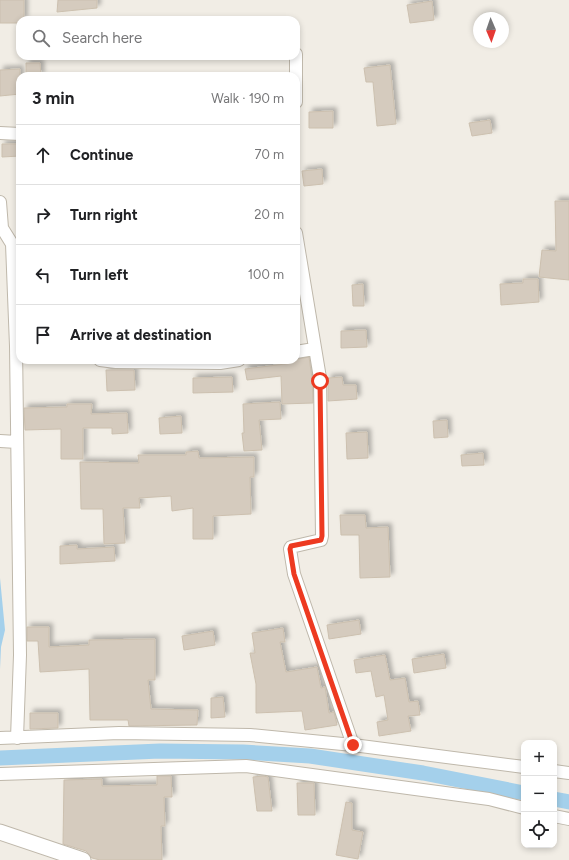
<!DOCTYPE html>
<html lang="en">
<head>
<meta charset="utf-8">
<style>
  :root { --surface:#fff; --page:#f2f2f2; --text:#202124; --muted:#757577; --line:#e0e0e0 }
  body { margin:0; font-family:Figtree,sans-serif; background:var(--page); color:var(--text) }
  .controls { position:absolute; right:12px; bottom:12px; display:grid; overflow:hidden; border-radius:8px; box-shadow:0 2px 6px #0003 }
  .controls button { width:36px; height:36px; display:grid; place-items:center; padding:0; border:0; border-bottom:1px solid var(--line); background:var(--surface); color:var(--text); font:20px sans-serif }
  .compass { position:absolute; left:473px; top:12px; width:36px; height:36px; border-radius:50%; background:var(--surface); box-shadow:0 2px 6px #0003; rotate:178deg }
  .stop { position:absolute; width:12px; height:12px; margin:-9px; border:3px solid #ed3a21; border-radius:50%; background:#fff }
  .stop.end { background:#ed3a21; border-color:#fff; box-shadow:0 1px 4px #0008 }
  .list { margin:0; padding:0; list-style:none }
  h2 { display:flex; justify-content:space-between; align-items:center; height:52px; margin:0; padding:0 16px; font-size:17px }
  h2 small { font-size:13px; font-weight:400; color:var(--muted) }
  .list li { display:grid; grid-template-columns:26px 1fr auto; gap:12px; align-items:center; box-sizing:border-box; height:60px; padding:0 16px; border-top:1px solid var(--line) }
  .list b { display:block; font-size:15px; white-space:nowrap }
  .list em { font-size:13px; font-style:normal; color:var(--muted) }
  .icon { flex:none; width:22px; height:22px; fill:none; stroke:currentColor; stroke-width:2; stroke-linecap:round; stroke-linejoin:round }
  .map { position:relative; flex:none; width:569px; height:860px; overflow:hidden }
  .search { position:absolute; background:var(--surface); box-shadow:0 2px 6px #0003; left:16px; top:16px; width:284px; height:44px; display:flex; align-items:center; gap:10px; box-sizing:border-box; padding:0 14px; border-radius:12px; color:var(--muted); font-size:15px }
  .panel { position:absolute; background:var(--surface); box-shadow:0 2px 6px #0003; left:16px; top:72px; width:284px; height:292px; border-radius:12px }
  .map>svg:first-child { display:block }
  .water { fill:#a4d0eb }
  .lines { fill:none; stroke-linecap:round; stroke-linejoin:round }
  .canal { stroke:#a4d0eb; stroke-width:15 }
  .building { fill:#d5cbbe; stroke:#ccc0af; filter:url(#shadow) }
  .minor-casing { stroke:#bfb8ab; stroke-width:14 }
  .tertiary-casing { stroke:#bfb8ab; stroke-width:17 }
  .minor { stroke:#fff; stroke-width:12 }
  .tertiary { stroke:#fff; stroke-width:15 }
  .route { stroke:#ed3a21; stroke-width:5 }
</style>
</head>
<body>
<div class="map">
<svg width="569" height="860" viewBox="0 0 569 860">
  <defs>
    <filter id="shadow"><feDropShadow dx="3.5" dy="-3.5" stdDeviation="2" flood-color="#0004"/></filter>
  </defs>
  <rect width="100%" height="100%" fill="#f1ede5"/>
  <path class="water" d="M 0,578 L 5,630 L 1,647 L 0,669 Z"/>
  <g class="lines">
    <path class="canal" d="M 0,758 L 160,751 L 243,752 L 310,756 L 423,773 L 524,793
      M 554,799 L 569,802"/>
  </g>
  <path class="building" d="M 0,0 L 24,0 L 24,20 L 20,20 L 20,23 L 0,23 Z
    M 58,0 L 97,0 L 97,8 L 57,12 Z
    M 432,1 L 434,20 L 410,23 L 407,5 Z
    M 26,63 L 40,63 L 41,76 L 26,76 Z
    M 390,65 L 396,124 L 377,126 L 373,82 L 366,82 L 364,68 Z
    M 20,69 L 20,94 L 0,96 L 0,70 Z
    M 333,111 L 333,128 L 309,128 L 309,112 Z
    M 490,120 L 492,133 L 472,136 L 469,123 Z
    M 2,144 L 20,144 L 20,156 L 2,157 Z
    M 322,169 L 323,184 L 304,186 L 302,171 Z
    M 555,201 L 569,201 L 569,280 L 539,277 L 542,250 L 556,251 Z
    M 523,279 L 538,279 L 539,302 L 501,305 L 500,284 L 523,283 Z
    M 363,284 L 364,306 L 353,306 L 352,285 Z
    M 366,330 L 367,347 L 341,348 L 341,331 Z
    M 309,357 L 312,378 L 313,403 L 282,404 L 281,376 L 247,380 L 245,369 L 293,363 L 293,360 Z
    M 106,370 L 134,370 L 135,390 L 107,391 Z
    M 232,377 L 233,392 L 193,393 L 193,378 Z
    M 342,377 L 343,385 L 356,385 L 357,399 L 328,401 L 328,378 Z
    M 280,402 L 281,419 L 259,420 L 262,450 L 244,451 L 242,433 L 244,433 L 243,404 Z
    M 67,404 L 92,404 L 91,414 L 127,413 L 128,433 L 112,434 L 112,428 L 83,428 L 83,459 L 61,459 L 61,429 L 25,430 L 24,408 L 67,407 Z
    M 181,416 L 182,433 L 160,434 L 159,418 Z
    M 447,420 L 448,437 L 434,438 L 433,421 Z
    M 367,432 L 368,458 L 347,459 L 346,433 Z
    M 198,451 L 199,458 L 254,457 L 254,477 L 250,477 L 251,514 L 213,516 L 213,539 L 193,539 L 193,508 L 172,511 L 171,496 L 139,498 L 140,508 L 123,508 L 125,543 L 104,544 L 103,509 L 81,509 L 80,462 L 139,463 L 138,455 L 186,455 L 186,452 Z
    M 483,453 L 484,465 L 462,466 L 461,455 Z
    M 340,515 L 365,515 L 366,528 L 388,527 L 390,577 L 360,578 L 359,535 L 341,535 Z
    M 77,545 L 77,549 L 114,547 L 115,561 L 60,564 L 60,546 Z
    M 359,620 L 361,634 L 329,639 L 327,625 Z
    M 27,627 L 49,627 L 49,647 L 89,645 L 89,640 L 155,639 L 155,680 L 148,680 L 151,709 L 198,710 L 197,725 L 129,726 L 128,720 L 90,720 L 89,669 L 40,672 L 38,641 L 27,641 Z
    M 283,628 L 285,642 L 280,642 L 286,672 L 317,667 L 321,688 L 325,687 L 329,713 L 334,712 L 337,725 L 305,730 L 302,711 L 256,713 L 256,684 L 250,653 L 255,653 L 252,633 Z
    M 213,631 L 215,645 L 184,650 L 182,636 Z
    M 444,654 L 446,668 L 414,673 L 412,659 Z
    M 385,655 L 390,680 L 405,678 L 409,702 L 418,701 L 420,715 L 408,716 L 411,731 L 379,736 L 377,722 L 388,720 L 384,695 L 376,697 L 371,671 L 356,673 L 354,660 Z
    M 223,697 L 225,717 L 211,718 L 211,698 Z
    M 30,713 L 58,713 L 58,728 L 30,729 Z
    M 157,776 L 171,776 L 172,797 L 164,797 L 165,826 L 161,826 L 162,860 L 100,860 L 92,858 L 86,851 L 63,844 L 64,780 L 102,779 L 102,786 L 157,785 Z
    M 263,776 L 268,777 L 272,811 L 257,811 L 253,777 Z
    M 297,783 L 314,783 L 315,815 L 298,815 Z
    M 346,802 L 352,803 L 352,830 L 363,832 L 358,859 L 336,855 Z"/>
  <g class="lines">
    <defs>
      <path id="minor" d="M 296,54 L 296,102
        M 0,133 L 20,134
        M 0,202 L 2,228 L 12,244 L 16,346 L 20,655 L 17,738
        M 296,233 L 320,378 L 322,536 L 321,540 L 291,547 L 290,549 L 294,574 L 353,745
        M 296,352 L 314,349
        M 100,360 L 116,362 L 220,363 L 239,360
        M 0,441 L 17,442
        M 0,738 L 119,733 L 250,735 L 353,745 L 524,767
        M 554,771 L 569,773
        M 0,774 L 246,766 L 489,799 L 524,808
        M 554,816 L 569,819"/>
      <path id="tertiary" d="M 0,832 L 83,860"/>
    </defs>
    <use href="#minor" class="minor-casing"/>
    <use href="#tertiary" class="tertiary-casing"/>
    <use href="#minor" class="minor"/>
    <use href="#tertiary" class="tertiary"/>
  </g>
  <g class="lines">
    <path class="route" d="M 320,381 L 322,536 L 321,540 L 291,546 L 290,549 L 294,574 L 353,745"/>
  </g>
</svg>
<div class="controls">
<button>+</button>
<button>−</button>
<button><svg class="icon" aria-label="locate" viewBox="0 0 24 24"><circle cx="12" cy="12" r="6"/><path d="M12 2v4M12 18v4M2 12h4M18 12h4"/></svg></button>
</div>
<svg class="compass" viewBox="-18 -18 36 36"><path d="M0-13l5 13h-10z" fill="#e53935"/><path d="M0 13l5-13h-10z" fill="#757577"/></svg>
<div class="stop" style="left:320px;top:381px"></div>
<div class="stop end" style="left:353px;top:745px"></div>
<div class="search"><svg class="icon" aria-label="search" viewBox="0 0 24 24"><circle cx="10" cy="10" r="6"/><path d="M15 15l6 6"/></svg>Search here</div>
<section class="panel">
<h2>3 min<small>Walk · 190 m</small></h2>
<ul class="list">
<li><svg class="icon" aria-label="ahead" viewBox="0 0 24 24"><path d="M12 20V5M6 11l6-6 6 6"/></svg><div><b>Continue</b></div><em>70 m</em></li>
<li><svg class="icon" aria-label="right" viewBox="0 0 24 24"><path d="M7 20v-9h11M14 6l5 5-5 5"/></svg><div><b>Turn right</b></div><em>20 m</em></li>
<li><svg class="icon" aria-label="left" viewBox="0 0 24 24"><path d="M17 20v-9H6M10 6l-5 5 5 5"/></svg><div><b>Turn left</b></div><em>100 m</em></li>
<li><svg class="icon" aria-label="arrive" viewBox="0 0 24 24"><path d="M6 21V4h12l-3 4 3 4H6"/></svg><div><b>Arrive at destination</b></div></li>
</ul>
</section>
</div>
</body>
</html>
